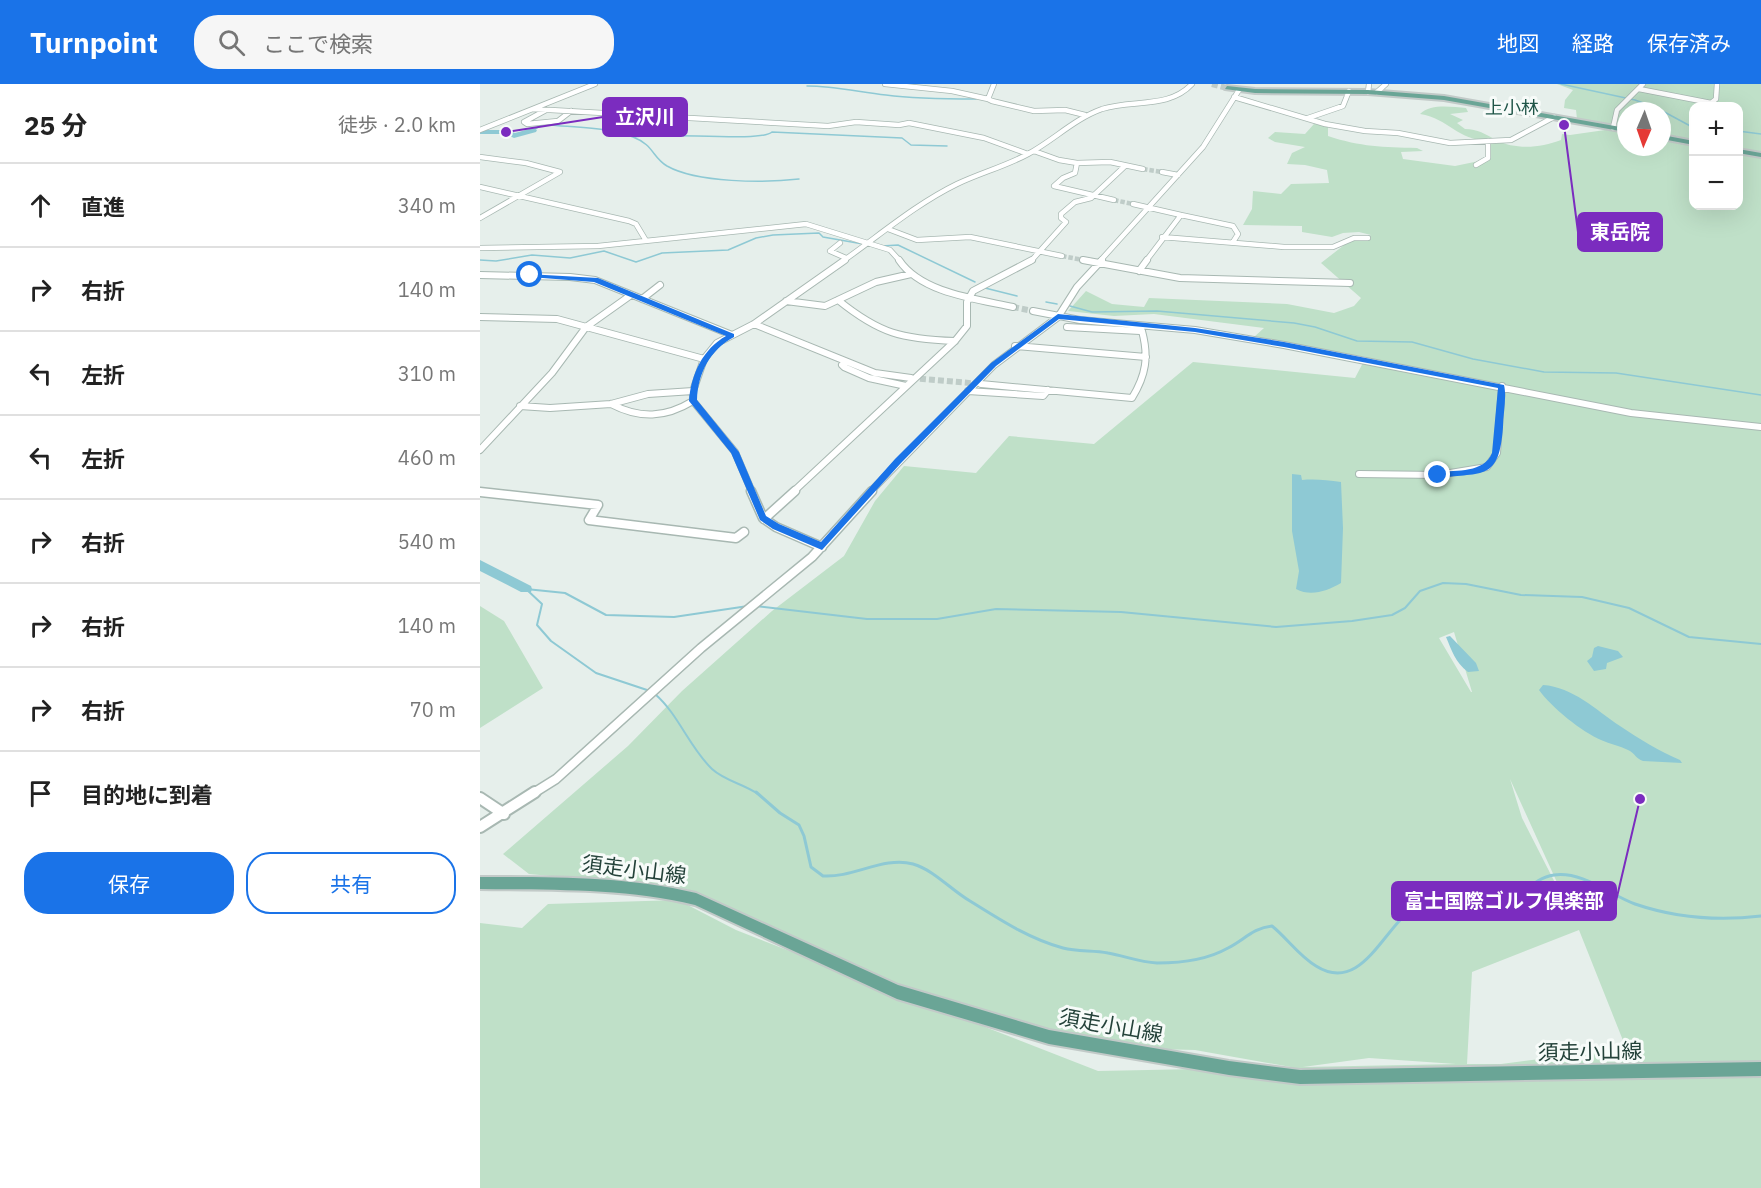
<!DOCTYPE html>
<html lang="ja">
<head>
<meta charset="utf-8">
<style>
  :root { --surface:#fff; --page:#f6f6f6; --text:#222; --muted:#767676; --line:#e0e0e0; --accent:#1a73e8 }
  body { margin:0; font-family:"IBM Plex Sans","Noto Sans JP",sans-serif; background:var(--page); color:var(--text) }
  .controls { position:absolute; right:18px; top:18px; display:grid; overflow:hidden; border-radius:12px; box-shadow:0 6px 24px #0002 }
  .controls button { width:54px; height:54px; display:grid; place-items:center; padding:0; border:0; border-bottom:2px solid var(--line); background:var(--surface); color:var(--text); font:30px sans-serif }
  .compass { position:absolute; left:1137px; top:18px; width:54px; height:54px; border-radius:50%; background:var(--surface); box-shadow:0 6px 24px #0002; rotate:182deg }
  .stop { position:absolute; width:18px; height:18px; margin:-14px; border:4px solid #1a73e8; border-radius:50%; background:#fff }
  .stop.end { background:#1a73e8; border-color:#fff; box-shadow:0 2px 6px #0008 }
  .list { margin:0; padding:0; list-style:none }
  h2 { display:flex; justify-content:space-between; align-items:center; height:78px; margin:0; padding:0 24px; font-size:26px }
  h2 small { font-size:20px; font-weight:400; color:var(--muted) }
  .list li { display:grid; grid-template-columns:39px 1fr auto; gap:18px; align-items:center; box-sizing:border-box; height:84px; padding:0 24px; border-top:2px solid var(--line) }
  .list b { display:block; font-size:22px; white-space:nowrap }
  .list em { font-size:20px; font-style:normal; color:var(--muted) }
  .actions { display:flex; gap:12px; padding:18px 24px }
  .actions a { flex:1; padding:14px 0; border:2px solid var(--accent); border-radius:24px; text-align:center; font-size:21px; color:var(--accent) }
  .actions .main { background:var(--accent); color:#fff }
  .icon { flex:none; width:33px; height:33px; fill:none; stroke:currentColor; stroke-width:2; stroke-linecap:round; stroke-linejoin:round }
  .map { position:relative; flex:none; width:1281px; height:1104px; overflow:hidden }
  header { display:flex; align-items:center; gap:36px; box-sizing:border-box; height:84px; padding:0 30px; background:var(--accent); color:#fff }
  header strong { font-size:28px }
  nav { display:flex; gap:33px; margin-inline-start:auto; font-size:21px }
  .search { width:420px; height:54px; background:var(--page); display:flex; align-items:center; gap:15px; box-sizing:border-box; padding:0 21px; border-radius:24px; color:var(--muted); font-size:22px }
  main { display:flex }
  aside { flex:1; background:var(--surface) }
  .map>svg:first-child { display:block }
  .green { fill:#bfe0c8; fill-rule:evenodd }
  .water { fill:#8ec9d4 }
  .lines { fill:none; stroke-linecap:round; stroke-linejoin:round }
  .stream-far2 { stroke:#8ec9d4; stroke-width:1.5 }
  .stream-far1 { stroke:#8ec9d4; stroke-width:2 }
  .stream { stroke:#8ec9d4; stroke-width:3 }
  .river { fill:#8ec9d4; fill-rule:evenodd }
  .minor-tunnel-far1 { stroke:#bfccc8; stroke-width:4.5; stroke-dasharray:4.5 2; stroke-linecap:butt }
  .minor-tunnel { stroke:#bfccc8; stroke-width:6; stroke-dasharray:6 3; stroke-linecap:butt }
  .major-tunnel { stroke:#bfccc8; stroke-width:6; stroke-dasharray:6 3; stroke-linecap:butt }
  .minor-far3-casing { stroke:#a8b8b2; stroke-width:6 }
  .minor-far2-casing { stroke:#a8b8b2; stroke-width:8 }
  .minor-far1-casing { stroke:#a8b8b2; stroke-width:11 }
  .minor-casing { stroke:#a8b8b2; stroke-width:14 }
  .major-casing { stroke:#c2cac8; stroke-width:4 }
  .minor-far3 { stroke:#fff; stroke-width:4.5 }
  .minor-far2 { stroke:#fff; stroke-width:6 }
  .minor-far1 { stroke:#fff; stroke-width:8 }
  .minor { stroke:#fff; stroke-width:10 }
  .major { fill:#6aa596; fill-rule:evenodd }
  .route { fill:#1a73e8 }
  .labels { text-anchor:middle; stroke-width:6; stroke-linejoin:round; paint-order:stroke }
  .far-quarter-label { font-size:18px; fill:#1f5548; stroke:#f7fbf9 }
  .near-street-label { font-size:21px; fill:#24423a; stroke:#f7fbf9 }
  .leader { fill:none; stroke:#7b2cbf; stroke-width:2 }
  .callout-dot { fill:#7b2cbf; stroke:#f7fbf9; stroke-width:2 }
  .callout { fill:#7b2cbf; stroke:#7b2cbf; stroke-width:2 }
  .callout-label { font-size:20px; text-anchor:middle; font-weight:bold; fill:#fff }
</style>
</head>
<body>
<header>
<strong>Turnpoint</strong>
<div class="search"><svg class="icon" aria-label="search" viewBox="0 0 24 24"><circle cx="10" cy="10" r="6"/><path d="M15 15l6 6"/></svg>ここで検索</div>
<nav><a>地図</a><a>経路</a><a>保存済み</a></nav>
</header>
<main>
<aside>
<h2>25 分<small>徒歩 · 2.0 km</small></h2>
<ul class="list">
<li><svg class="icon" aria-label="ahead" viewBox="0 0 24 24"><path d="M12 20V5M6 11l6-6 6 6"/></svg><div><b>直進</b></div><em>340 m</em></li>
<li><svg class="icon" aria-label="right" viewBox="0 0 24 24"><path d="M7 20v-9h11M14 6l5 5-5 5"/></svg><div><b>右折</b></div><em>140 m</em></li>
<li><svg class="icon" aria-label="left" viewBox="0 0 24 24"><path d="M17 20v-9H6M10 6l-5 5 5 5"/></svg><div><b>左折</b></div><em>310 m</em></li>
<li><svg class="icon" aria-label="left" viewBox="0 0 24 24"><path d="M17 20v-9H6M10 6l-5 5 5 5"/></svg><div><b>左折</b></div><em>460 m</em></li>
<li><svg class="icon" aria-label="right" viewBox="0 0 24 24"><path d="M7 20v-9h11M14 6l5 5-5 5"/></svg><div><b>右折</b></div><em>540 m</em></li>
<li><svg class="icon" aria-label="right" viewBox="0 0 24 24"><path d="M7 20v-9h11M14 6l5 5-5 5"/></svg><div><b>右折</b></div><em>140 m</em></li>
<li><svg class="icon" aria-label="right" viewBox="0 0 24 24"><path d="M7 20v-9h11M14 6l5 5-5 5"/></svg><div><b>右折</b></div><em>70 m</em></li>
<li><svg class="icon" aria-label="arrive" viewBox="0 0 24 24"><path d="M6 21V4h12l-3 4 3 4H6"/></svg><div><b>目的地に到着</b></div></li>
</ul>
<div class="actions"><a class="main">保存</a><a>共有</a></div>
</aside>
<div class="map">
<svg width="1281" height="1104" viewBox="0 0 1281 1104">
  <rect width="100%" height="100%" fill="#e6efeb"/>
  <path class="green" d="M 1077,0 L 1281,0 L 1281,1104 L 0,1104 L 0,839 L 42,844 L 68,820 L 198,816 L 256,846 L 618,987 L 811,983 L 715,966 L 636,964 L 389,894 L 221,810 L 202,804 L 49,790 L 23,770 L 148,662 L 202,607 L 292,527 L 364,472 L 395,417 L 424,382 L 496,389 L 529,352 L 614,360 L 713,278 L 875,294 L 886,273 L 774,253 L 784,244 L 674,230 L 634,232 L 588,227 L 606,207 L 632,220 L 664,223 L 669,214 L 807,220 L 854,229 L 874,222 L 881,214 L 841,179 L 868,158 L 891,151 L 879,148 L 863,149 L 852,153 L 822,148 L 822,142 L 763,141 L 772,125 L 773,107 L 801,110 L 811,100 L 849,99 L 847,86 L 825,81 L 807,80 L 812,69 L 825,63 L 795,58 L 788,54 L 795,48 L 825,50 L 834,40 L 848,42 L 848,52 C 881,63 903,63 937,64 L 943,67 L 921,68 L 923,75 L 975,82 L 1004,76 L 1009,57 C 976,56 970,35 940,30 C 951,19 972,23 986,24 L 988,28 L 970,30 L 983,36 L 977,39 L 985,45 C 998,45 1005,50 1016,56 C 1036,66 1060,64 1081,56 L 1082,50 L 1090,51 L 1132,45 L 1135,34 L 1134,25 L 1134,34 L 1130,42 L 1097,35 L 1096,26 L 1084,24 L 1085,16 L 1093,6 ZM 1214,22 L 1258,22 L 1258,122 L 1214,122 ZM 1146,27 L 1182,27 L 1182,63 L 1146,63 ZM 974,548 L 992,608 L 991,608 L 959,554 ZM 1030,695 L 1090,827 L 1090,828 L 1042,734 ZM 1099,846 L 1146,964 L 1021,980 L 987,980 L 992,888 ZM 889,974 L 976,980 L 823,983 Z
    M 0,522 L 24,537 L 63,604 L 0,644 Z"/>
  <path class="water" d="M 812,390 L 821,391 L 822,396 C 835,395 847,396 861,398 L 863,444 L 861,499 C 847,507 831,513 816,505 L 819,487 L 812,447 Z
    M 970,552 L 996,579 L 999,587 L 988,588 C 975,578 972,567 966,553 Z
    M 1118,562 L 1138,567 L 1143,573 L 1127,579 L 1126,585 L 1114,587 L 1107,577 L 1112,573 L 1114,564 Z
    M 1063,601 C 1093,603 1116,626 1140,642 C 1159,655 1179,667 1200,676 L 1202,679 L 1163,677 C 1156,675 1155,669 1148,666 C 1140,662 1130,660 1121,656 C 1102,648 1071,623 1059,606 Z"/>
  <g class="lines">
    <path class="stream-far2" d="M 1081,0 L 1155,16 L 1177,24 L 1214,44
      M 327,2 C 354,2 379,8 406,11 C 436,15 466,15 496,15
      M 53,46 L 62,41 L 72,41 C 98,44 128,43 153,53 C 174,61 172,73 187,82 C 217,99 285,99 319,95
      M 1258,47 L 1281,50
      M 153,53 C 179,47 281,59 292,48 L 422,54 L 431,61 L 467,62
      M 402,162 L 418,161 L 495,198
      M 0,176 L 16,177 L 52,171 L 90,174 L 124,167 L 156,178 L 182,169 L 248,166 L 276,154 L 293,151 L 339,149 L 343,153 L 383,160
      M 505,204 L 537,212
      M 566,218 L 577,220
      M 590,222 L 612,228 L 677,227 L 814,239 L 835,243 L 877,257 L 932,258 L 993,275 L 1064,288 L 1136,289 L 1281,311"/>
    <path class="stream-far1" d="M 46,505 L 62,520 L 57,541 L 71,557 L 116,589 L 170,607
      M 46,505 L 85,509 L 126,531 L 194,533 L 268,522
      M 276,522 L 387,535 L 457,535 L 516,525 L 641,528 L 796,543 L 872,537 L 912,531 L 925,524 L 940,507 L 963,499 L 986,500 L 1041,511 L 1102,513 L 1149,524 L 1209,553 L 1281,560
      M 175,610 C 199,631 209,663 232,685 C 245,697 264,700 278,710"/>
    <path class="stream" d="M 276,708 L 300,729 L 319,741 L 324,752 L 331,783 L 343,792 C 373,794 404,772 433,780 C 454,786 471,806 490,817 C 519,835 549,855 583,864 C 598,868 613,866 628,869 C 645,872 659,878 677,879 C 701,879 727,876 748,864 C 764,856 773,844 792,842 C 807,854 819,872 836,882 C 882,911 903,843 935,823 C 960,807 988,827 1015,823 C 1038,819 1051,794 1074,791 C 1103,787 1130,811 1155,820 C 1196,834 1239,837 1281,832"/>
    <path class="river" d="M 53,44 L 57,46 L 56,48 L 34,54 L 25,50 L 0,50 L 0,46 L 26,46 L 35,49 Z
      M 0,476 L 51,502 L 52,505 L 51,508 L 41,508 L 0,487 Z"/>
    <path class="minor-tunnel-far1" d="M 663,85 L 682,88
      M 634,116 L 653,120
      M 582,172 L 603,176"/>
    <path class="minor-tunnel" d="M 533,223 L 553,227
      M 431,294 L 501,300"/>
    <path class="major-tunnel" d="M 732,0 L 747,4"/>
    <defs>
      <path id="minor-far3" d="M 405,0 L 472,7 L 508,15
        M 514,0 L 508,15 L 512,17 L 554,27 L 585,26 L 605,31
        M 1159,5 L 1231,19 L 1236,15 L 1237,0
        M 888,8 L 889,0
        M 897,8 L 906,0
        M 754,13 L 845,40 L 885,47 L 918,49 L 970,59 L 1031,56 L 1074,33
        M 53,25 L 348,42 L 376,38 L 419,41 L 429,39 L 504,54 L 548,70
        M 66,26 L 44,38 L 47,40 L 78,37 L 91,27
        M 828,34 L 863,22 L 869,7
        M 1133,44 L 1137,26 L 1163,0
        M 0,46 L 115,0
        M 554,67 L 579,76 L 597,79 L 630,78 L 663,85
        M 0,73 L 46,79 L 80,88 L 0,134
        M 597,79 L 595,89 L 583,94 L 574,102 L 634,116
        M 996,81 L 1008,74 L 1008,57
        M 682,88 L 698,91
        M 0,103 L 149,137 L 156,140 L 165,155
        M 653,120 L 701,131 L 666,177
        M 701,131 L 753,142 L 758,150 L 753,158
        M 408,145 L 437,156 L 490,153 L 582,172
        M 682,153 L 804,163 L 853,163 L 874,154 L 888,154
        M 360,159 L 350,167 L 366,174
        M 0,164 L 118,162 L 326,140 L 410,166 L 420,177
        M 603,176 L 610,177
        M 363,177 C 400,151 436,120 477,100 C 500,89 526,82 548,70 C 574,56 594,35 622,25 C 653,15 689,25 712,0
        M 551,177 L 586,138 L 581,134 L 581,130 L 595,118 L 611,114 L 645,82
        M 620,177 L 723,63 L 759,6"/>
      <path id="minor-far2" d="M 419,176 C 441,209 496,215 533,223
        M 603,176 L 700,194 L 870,199
        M 659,187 L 667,176
        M 0,191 L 90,193 L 115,196 L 252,251
        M 162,215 L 180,201
        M 358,216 C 400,250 422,255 475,257
        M 306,217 L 345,222 L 396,198 L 431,190
        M 553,227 L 600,236 L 715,246 L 804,261 L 1151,329 L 1281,343
        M 0,233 L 77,235 L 224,275
        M 274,240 L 395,289 L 431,294
        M 587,243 L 660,247
        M 535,262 L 666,273
        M 366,278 L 362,281 L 364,283 L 389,294 L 426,302
        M 501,300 L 652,314 C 666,291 669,273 662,247
        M 488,307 L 563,312 L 568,306
        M 131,320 C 160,335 185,334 213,317
        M 40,322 L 70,324 L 131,320 L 168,310 L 213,307
        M 0,366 L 72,289 L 106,243 L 151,211
        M 879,390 L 958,391 L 1007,383 L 1017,369 L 1022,302
        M 272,408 L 255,368 L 213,317 L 213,307 L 224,275 L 237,259 L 274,240 L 365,176
        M 313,408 L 475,257 L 487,242 L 487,218 L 493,207 L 552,176
        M 390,408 L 514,281 L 578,233 L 597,203 L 622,176"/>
      <path id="minor-far1" d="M 271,407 L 283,434 L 296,443 L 342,463
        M 0,408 L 118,421 L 109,436 L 256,454 L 264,448
        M 284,435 L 315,407
        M 52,710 L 76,695 L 221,564 L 332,473 L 392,407"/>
      <path id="minor" d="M 0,714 L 24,730
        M 0,743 L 55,708"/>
      <path id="major" d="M 747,2 L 775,5 L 888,6 L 964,12 L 1146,44 L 1146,48 L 964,16 L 888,10 L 775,9 L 745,5 Z
        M 1182,51 L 1214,57 L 1214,61 L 1182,55 Z
        M 1258,65 L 1281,69 L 1281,73 L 1258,69 Z
        M 0,793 C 73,793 145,792 216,809 L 418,901 L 569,946 L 749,977 L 820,986 L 1281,978 L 1281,992 L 820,1000 L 749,991 L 569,960 L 417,915 L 215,821 C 144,804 72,806 0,805 Z"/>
    </defs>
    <use href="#minor-far3" class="minor-far3-casing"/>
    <use href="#minor-far2" class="minor-far2-casing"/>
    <use href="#minor-far1" class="minor-far1-casing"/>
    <use href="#minor" class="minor-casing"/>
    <use href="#major" class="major-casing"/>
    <use href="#minor-far3" class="minor-far3"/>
    <use href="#minor-far2" class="minor-far2"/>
    <use href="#minor-far1" class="minor-far1"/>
    <use href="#minor" class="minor"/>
    <use href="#major" class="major"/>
  </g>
  <path class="route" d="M 47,190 L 118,194 L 254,250 L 254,253 C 230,266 218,289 217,316 L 259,368 L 286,432 L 299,440 L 341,458 L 415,375 L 511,279 L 578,230 L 715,244 L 804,258 L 1024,301 C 1027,313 1023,330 1023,343 C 1019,397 1004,388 958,394 L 953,391 L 958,388 C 977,386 1004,389 1012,369 L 1018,304 L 804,263 L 715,248 L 579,235 L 516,282 L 421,379 L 342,466 L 293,445 L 280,436 L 251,369 L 209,317 C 211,290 223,265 246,252 L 114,198 L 50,193 Z"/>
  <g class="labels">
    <g class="far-quarter-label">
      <text x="1032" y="30">上小林</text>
    </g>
    <g class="near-street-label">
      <text transform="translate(154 786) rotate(7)" y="7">須走小山線</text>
      <text transform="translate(631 942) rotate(10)" y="7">須走小山線</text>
      <text transform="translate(1110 968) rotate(-1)" y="7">須走小山線</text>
    </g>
  </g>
  <path class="leader" d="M26 48L123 33M1084 41L1098 148M1160 715L1136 817"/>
  <g class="callout-dot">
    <circle cx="26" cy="48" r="6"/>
    <circle cx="1084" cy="41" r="6"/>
    <circle cx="1160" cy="715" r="6"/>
  </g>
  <g class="callout">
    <rect x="123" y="14" width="84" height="38" rx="6"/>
    <rect x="1098" y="129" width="84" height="38" rx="6"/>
    <rect x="912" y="798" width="224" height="38" rx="6"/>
  </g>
  <g class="callout-label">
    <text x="165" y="40">立沢川</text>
    <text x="1140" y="155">東岳院</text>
    <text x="1024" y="824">富士国際ゴルフ倶楽部</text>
  </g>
</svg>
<div class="controls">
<button>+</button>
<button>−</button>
</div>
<svg class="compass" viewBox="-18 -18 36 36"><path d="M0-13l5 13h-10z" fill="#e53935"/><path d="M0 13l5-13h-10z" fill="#767676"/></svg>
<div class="stop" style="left:50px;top:191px"></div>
<div class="stop end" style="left:958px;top:391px"></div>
</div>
</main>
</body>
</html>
